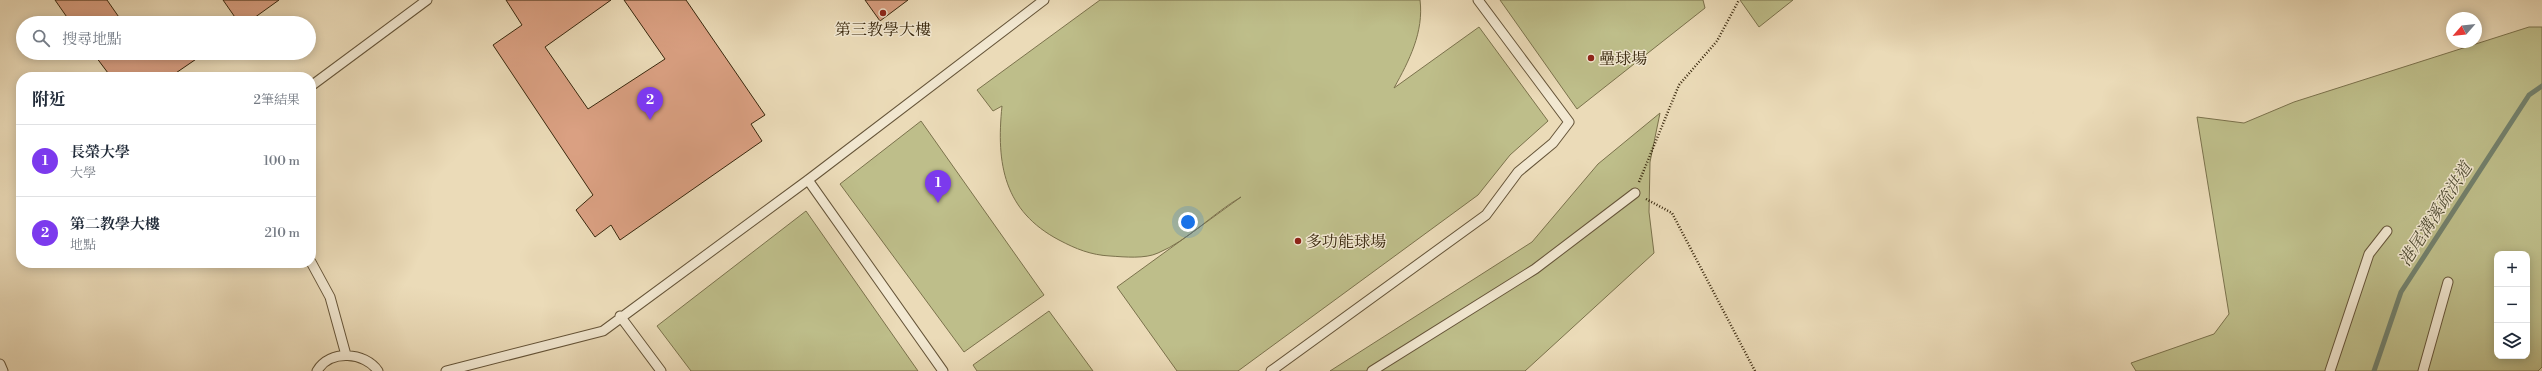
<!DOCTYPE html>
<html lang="zh-TW">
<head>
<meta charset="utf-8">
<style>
  :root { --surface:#fff; --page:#f6f6f7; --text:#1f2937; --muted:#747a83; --line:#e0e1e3; --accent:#7c3aed }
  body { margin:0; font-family:"Libre Bodoni","Noto Serif TC",serif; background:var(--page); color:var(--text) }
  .controls { position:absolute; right:12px; bottom:12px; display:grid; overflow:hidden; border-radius:8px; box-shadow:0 2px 10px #0003 }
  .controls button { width:36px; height:36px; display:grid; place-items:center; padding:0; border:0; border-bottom:1px solid var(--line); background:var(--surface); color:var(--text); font:20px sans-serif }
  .compass { position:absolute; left:2446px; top:12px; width:36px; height:36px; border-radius:50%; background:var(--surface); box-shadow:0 2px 10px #0003; rotate:242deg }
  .you { position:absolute; left:1188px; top:222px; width:14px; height:14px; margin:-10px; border:3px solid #fff; border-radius:50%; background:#1a73e8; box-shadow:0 0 0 6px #1a73e833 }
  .badge { display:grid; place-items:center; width:26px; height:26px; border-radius:50%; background:var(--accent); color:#fff; font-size:13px; font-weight:700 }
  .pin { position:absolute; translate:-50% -33px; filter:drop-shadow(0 1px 2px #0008) }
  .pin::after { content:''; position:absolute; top:21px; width:14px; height:12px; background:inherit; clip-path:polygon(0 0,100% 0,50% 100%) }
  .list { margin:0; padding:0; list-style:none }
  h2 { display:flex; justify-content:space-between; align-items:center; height:52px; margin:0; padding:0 16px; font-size:17px }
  h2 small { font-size:13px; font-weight:400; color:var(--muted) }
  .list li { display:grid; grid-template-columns:26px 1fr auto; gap:12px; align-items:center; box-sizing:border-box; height:72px; padding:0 16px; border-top:1px solid var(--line) }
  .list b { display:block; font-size:15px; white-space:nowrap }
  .list p { margin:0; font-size:13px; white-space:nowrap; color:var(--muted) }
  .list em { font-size:13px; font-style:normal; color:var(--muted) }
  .icon { flex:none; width:22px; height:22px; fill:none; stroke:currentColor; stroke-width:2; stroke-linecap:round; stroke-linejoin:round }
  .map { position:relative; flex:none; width:2542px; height:371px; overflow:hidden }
  .search { position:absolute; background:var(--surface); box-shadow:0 2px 10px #0003; left:16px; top:16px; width:300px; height:44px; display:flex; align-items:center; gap:10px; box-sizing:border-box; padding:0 14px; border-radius:22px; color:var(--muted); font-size:15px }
  .panel { position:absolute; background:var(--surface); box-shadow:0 2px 10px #0003; left:16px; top:72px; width:300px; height:196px; border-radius:16px }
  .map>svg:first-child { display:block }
  .green { fill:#bebe8a; stroke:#7b724c; fill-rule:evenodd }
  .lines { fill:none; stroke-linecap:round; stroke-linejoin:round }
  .stream { stroke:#72806c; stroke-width:5 }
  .building { fill:#daa082; stroke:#38270d }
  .lane-casing { stroke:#655438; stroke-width:11 }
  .path { stroke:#38270d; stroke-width:2.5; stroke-dasharray:1 2; stroke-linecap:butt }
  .lane { stroke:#f2e8d1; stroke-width:9 }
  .poi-dot { fill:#8f2418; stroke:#f2e8d1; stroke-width:1.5 }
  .labels { text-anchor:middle; stroke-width:3; stroke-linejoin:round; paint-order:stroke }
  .poi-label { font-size:16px; fill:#38270d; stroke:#f2e8d1; text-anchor:start }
  .water-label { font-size:17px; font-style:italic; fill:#504c34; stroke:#f2e8d1 }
</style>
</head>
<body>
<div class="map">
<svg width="2542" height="371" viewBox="0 0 2542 371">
  <rect width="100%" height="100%" fill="#ebdbb8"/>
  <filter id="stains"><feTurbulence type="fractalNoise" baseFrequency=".005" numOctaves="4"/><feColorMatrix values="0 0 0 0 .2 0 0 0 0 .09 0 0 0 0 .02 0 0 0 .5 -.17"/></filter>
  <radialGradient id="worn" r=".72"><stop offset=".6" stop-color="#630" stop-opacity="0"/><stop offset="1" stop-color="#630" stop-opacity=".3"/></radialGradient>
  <path class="green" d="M 1100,0 L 1420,0 C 1424,32 1409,61 1394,88 L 1479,27 L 1548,121 L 1510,155 L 1478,195 L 1238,371 L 1177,371 L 1117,287 L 1241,197 C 1213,213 1189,240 1158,253 C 1145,259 1125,257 1110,256 C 1091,255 1076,249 1059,240 C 1004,211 996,164 1002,106 L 993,111 L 977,90 Z
    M 1500,0 L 1703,0 L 1705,8 L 1577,109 Z
    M 1740,0 L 1793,0 L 1759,27 Z
    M 2529,27 L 2542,27 L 2542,367 L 2538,371 L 2136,371 L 2131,363 L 2214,334 L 2229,314 L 2197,117 L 2244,123 L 2294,102 ZM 2497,254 L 2527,254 L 2527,356 L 2497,356 Z
    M 1660,113 L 1650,162 L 1649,212 L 1654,253 L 1525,371 L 1330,371 L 1532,242 L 1598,164 Z
    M 921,121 L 1044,295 L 964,352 L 840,184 Z
    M 806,211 L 918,371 L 691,371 L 657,326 Z
    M 1049,311 L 1093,371 L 977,371 L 973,365 Z"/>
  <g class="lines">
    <path class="stream" d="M 2374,371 L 2401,292 L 2529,95 L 2542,86"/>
  </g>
  <path class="building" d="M 55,0 L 107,0 L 123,23 L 71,23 Z
    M 223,0 L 279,0 L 247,23 L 239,23 Z
    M 506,0 L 611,0 L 545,47 L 588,109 L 665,59 L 624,0 L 686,0 L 765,115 L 751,124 L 762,141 L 620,240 L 611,225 L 595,237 L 576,210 L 593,195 L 493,45 L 522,25 Z
    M 865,0 L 908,0 L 880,21 Z
    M 93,53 L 205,53 L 170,77 L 111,77 Z"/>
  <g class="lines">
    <defs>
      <path id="lane" d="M 311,86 L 427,0
        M 808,180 L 943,371
        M 311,262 L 330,297 L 346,355
        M 620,316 L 661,371
        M 0,364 L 3,371
        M 317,371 C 330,349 365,352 378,371
        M 446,371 L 603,331 L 808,180 L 1044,0
        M 1271,371 L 1486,215 L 1518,172 L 1553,143 L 1569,122 L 1478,0
        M 1372,371 L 1535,269 L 1635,193
        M 2330,371 L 2369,254 L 2387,231
        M 2423,371 L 2448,282"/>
    </defs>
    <use href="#lane" class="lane-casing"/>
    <path class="path" d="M 1639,182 L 1679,85 L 1717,41 L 1739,0
      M 1646,199 L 1672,213 L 1755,371"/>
    <use href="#lane" class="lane"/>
  </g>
  <g class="poi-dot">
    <circle cx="883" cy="13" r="4"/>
    <circle cx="1591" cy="58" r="4"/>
    <circle cx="1298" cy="241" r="4"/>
  </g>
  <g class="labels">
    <g class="poi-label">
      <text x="883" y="35" text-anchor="middle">第三教學大樓</text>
      <text x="1599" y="64">壘球場</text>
      <text x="1306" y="247">多功能球場</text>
    </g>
    <g class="water-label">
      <text transform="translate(2435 214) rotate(-57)" y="6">港尾溝溪疏洪道</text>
    </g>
  </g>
  <rect width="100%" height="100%" filter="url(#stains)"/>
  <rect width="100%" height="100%" fill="url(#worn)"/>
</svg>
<div class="controls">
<button>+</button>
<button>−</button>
<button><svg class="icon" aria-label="layers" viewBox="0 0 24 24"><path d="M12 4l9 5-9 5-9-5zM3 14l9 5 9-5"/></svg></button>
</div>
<svg class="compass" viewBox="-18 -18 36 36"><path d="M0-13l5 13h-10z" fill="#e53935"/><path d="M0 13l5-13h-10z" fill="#747a83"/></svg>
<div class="you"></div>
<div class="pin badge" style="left:938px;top:203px">1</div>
<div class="pin badge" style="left:650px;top:120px">2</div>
<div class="search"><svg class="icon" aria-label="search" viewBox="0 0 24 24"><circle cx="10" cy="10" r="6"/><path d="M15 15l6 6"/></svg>搜尋地點</div>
<section class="panel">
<h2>附近<small>2筆結果</small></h2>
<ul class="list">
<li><span class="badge">1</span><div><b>長榮大學</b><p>大學</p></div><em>100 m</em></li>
<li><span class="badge">2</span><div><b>第二教學大樓</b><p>地點</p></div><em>210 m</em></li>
</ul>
</section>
</div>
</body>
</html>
